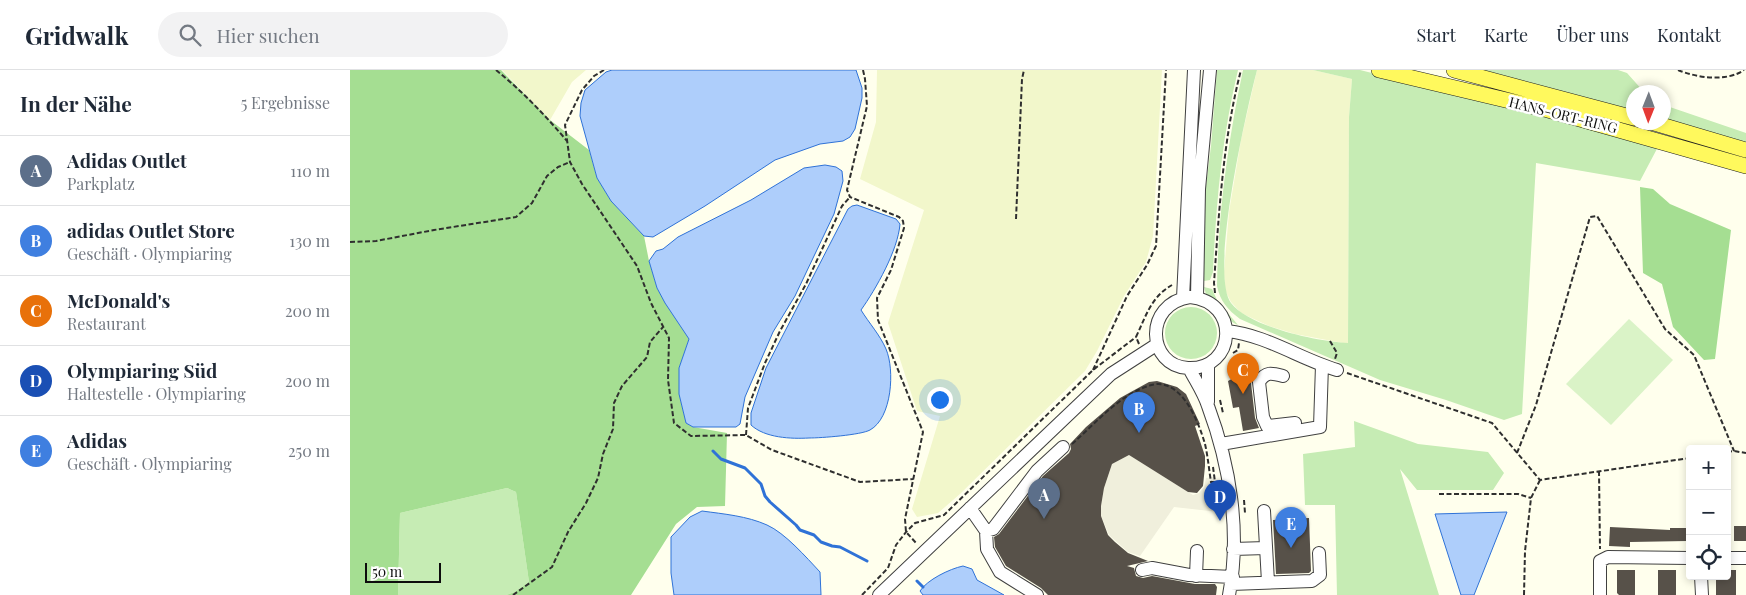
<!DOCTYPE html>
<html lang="de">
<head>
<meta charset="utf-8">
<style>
  :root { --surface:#fff; --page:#f2f2f3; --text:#1f2937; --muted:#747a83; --line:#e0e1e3; --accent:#c8361b }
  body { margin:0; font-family:"Playfair Display",serif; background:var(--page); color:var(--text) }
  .controls { position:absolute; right:15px; bottom:15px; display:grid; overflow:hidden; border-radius:5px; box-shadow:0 2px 8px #0003 }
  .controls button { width:45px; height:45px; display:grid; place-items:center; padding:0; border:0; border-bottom:1px solid var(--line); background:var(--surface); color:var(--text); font:25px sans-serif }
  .compass { position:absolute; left:1276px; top:15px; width:45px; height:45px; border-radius:50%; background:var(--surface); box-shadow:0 2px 8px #0003; rotate:181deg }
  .scale { position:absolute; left:15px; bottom:12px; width:76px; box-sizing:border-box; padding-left:5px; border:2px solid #0d0d0d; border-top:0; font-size:14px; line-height:18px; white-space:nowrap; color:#0d0d0d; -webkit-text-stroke:4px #fff; paint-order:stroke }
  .you { position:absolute; left:589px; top:329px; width:18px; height:18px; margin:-12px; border:4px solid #fff; border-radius:50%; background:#1a73e8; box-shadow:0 0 0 8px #1a73e833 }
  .badge { display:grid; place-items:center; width:32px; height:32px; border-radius:50%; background:var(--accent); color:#fff; font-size:16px; font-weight:700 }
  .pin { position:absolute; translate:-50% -41px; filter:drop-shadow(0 1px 2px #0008) }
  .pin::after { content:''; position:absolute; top:26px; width:18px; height:15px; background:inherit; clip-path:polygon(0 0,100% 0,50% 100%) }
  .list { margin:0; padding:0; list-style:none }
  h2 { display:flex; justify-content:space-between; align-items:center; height:65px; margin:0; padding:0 20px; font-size:21px }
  h2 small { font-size:16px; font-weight:400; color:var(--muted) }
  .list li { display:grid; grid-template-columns:32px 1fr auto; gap:15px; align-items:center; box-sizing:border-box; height:70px; padding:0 20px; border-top:1px solid var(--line) }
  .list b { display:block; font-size:19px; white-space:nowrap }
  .list p { margin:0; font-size:16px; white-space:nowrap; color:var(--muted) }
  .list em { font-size:16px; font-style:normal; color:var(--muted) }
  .icon { flex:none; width:28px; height:28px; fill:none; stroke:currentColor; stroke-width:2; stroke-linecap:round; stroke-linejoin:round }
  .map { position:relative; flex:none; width:1396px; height:525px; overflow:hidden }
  header { display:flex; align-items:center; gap:30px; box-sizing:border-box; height:70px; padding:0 25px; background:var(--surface); border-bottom:1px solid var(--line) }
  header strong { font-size:24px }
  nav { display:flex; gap:28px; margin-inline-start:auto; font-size:18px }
  .search { width:350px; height:45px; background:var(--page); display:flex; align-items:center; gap:12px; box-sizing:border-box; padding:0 18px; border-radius:28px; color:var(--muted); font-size:19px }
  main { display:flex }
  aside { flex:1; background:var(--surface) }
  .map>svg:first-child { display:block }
  .farmland { fill:#f2f7cb }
  .green { fill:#c6ecb4 }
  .forest { fill:#a5de92 }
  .pitch { fill:#daf3c7 }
  .plaza { fill:#f0efdc }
  .water { fill:#aecefb; stroke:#2f72d7 }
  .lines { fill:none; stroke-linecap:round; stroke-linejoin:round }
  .stream { stroke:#2f72d7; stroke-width:3 }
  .building { fill:#575149 }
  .minor-casing { stroke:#404040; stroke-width:14 }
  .major-casing { stroke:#1e1e1e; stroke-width:16 }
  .path { stroke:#2f2f2f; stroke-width:2; stroke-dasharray:5 2.5; stroke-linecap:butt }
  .minor { stroke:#fff; stroke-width:12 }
  .major { stroke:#fff95d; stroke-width:15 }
  .labels { text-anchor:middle; stroke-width:5; stroke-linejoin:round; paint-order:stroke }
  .street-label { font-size:14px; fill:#0d0d0d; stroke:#fff }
</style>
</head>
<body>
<header>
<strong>Gridwalk</strong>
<div class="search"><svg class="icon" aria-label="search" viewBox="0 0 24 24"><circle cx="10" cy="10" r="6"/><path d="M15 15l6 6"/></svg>Hier suchen</div>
<nav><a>Start</a><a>Karte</a><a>Über uns</a><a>Kontakt</a></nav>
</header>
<main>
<aside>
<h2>In der Nähe<small>5 Ergebnisse</small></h2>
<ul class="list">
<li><span class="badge" style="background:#5c6f8a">A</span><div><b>Adidas Outlet</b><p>Parkplatz</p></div><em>110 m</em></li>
<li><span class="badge" style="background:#3f7fe0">B</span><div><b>adidas Outlet Store</b><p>Geschäft · Olympiaring</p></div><em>130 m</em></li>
<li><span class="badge" style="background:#e8710a">C</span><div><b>McDonald's</b><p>Restaurant</p></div><em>200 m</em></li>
<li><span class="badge" style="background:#1a4fb4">D</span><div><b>Olympiaring Süd</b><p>Haltestelle · Olympiaring</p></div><em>200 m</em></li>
<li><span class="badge" style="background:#3f7fe0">E</span><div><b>Adidas</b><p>Geschäft · Olympiaring</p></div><em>250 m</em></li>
</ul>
</aside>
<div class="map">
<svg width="1396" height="525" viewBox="0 0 1396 525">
  <rect width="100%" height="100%" fill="#ffffed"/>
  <path class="farmland" d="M 152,0 L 236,0 L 222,12 L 200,50 Z
    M 527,0 L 812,0 L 803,166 L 796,192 L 774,226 L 747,281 L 735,301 L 610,424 L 588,443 L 567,447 L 562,439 L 590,346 L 567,341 L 538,253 L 574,140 L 510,109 L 526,52 Z
    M 907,0 L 963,0 L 1002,9 L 999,47 L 998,274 L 945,264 L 919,256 L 891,243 L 881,232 L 875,220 L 874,202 L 879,142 L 891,70 Z"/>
  <path class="green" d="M 867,0 L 888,0 C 872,66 866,134 863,202 L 860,210 L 854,211 L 854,132 L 861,76 Z
    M 893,0 L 907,0 C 897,39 859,203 881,233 C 899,257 969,272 998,273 L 999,47 L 1002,9 L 963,0 L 1010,0 L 1309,75 L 1290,111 L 1186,93 L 1172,344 L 1154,350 L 1096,330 L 1030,310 L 890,249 C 878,240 870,231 867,216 C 868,143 878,71 893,0 Z
    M 1122,0 L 1268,0 L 1277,3 L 1294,22 L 1284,22 L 1283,43 Z
    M 1314,35 L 1396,63 L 1396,75 L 1314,51 Z
    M 854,217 L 862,219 L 867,230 L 888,255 C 874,249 857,233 854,217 Z
    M815 263a26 26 0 1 1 52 0a26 26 0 1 1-52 0Z
    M 1004,351 L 1068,374 L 1138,382 L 1154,403 L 1143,420 L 1067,420 L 1050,399 L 1089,525 L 987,525 L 985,435 L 955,435 L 953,384 L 1005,377 Z
    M 157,418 L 166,422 L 179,512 L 165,522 L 156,525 L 48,525 L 50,443 Z"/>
  <path class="forest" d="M 0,0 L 151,0 L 200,50 L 239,80 L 247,108 L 261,131 L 294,166 L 299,191 L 307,218 L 315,233 L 339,269 L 329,298 L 329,324 L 336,353 L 343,357 L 377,363 L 375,436 L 347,437 L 326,454 L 281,525 L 156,525 L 165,522 L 179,512 L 166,422 L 157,418 L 50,443 L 48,525 L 0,525 Z
    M 1290,117 L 1303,119 L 1320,134 L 1381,160 L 1365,289 L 1354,290 L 1323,257 L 1312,214 L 1293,203 Z"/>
  <path class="pitch" d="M 1279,249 L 1323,290 L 1261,355 L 1216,314 Z"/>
  <path class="plaza" d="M 779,385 L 843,425 L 849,423 L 854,417 L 856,408 L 864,407 L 869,442 L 824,437 L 790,486 L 778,482 L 759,465 L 751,446 L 751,436 L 754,418 L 762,394 Z"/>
  <path class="water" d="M 262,0 L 506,0 L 512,18 L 512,28 L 505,59 L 500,67 L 493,71 L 470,74 L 425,90 L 355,136 L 303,167 L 294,166 L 261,131 L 247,108 L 230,46 L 231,33 L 235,20 L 256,2 Z
    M 475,95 L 486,97 L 492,101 L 493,111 L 484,144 L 445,226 L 423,262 L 395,327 L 390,354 L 386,357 L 343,357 L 336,353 L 329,324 L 329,298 L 339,269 L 315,233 L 307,218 L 299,191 L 306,181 L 313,179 L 328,167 L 401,130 L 454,98 Z
    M 507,135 L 546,149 L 550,154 C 548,180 526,219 511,240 C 519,253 530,265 536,279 C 545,300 542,348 520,360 C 511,365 471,368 459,368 C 441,369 415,368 401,355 L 401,343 L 416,298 L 498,139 L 502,136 Z
    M 352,441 C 374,444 397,446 417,455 C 435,463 456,487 470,502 L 471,525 L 324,525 L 321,503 L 321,467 L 340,447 Z
    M 1157,442 L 1124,525 L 1111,525 L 1085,444 Z
    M 613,496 L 622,499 L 627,510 L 654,525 L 573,525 L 570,521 C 577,510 599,499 613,496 Z"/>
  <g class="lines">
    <path class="stream" d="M 363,381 L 371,389 L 395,398 L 411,414 L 415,426 L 420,432 L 446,455 L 450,460 L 464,465 L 471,472 L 482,476 L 490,477 L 517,491
      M 567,511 L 573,517"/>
  </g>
  <path class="building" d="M 898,300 L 902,307 L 901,313 L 905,348 L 909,358 L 893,361 L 889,337 L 883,338 L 878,311 Z
    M 807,311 L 827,317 L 836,324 L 850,354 L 845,356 L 855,386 L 855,396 L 853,416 L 847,423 L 838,422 L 779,385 L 762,394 L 754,418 L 751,436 L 751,446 L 758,465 L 765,472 L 778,483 L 798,491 L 777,496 L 784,498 L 786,506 L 793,508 L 802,506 L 845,514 L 865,514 L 867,517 L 866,525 L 698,525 L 691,518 L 656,496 L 645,477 L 644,467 L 649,464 L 693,406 L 719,383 L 721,379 L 720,374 L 736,357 L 770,328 L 799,312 Z
    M 959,448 L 961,501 L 959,503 L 926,504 L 923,450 Z
    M 1384,456 L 1396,456 L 1396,471 L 1384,471 Z
    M 1260,457 L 1320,460 L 1320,458 L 1337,458 L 1337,471 L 1280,472 L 1280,477 L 1259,476 Z
    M 1267,500 L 1285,500 L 1285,525 L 1269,525 L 1267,523 Z
    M 1308,500 L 1326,500 L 1326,525 L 1308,525 Z
    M 1377,500 L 1386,500 L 1386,525 L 1366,525 L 1366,506 L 1377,506 Z"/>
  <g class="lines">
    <defs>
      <path id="minor" d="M 840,227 C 891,232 886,300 838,298 C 797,296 793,234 840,227 Z
        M 833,228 L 844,0
        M 847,228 L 849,119 L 860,0
        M 877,261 C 916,265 950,289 987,300
        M 858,294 L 858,332
        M 839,298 C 845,310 854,323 858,336 C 880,395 891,462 879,525
        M 933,306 C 922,303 916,301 909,312 L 913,347 L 917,356 L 945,353
        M 871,374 L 970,357 L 972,295
        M 620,438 L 636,461 L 637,479 L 650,502 L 687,525
        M 914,441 L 918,512
        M 636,461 L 643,459 L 687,401 L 713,377
        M 883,479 L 916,478
        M 1377,488 L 1396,488
        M 792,500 L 802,498 L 839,505 L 883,507
        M 846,506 L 847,481
        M 1351,506 L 1352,525
        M 881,514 L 962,511 L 970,505 L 969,483
        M 529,525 L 761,304 L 806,275
        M 1250,525 L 1250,491 L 1258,487 L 1340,488"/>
      <path id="major" d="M 1029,0 L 1198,40 L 1396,96
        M 1104,0 L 1284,48
        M 1301,52 L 1396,80"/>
    </defs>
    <use href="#minor" class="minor-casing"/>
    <use href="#major" class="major-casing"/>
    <path class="path" d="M 146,0 C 172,21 195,45 217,71
      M 254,0 L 244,6 L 232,20 L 215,55 L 220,92 L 232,114 L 287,196 L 301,233 L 319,268 L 318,310 L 324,353 L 341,366 L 396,365 L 422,380 L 510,412 L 563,409
      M 513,0 L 515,9 L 517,36 L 497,120 L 500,127 L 549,147 L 553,151 L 554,158 L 541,200 L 527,228 L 528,250 L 573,362 L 555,449 L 556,462 L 567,474
      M 1328,0 C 1347,8 1377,12 1394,0
      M 666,149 L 672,9 L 674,0
      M 0,172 L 26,171 L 84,160 L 166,147 L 182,133 L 197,106 L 208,97 L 220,92
      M 865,223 L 864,213 C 869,142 873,69 891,0
      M 980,271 L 987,283 L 985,289
      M 789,274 L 786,267 C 796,246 801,227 822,215
      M 883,283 L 888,280 L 889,273
      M 743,300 L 777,226 L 797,195 L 806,176 L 816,0
      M 997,303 L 1142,353 L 1190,410 L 1340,388
      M 870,330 L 873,343
      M 396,365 L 398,338 L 415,293 L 430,261 L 456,214 L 492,136 L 500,127
      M 722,374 C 745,354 768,326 798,316 C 830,304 848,350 855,374 C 858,387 859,400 861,412 L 865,412
      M 1377,382 L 1384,381 L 1396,383
      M 1167,383 L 1186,335 L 1240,147 L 1247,146 L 1315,259 L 1344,285 L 1384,381
      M 863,397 L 865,412
      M 1249,401 L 1250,479
      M 1089,424 L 1168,424 L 1181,428
      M 894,430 L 895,443
      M 163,525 L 202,497 L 218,462 L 236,433 L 248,408 L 253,384 L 263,359 L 264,333 L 272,316 L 297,287 L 300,272 L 313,257
      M 512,525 L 538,498 L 546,475 L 556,462 L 565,453 L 594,445 L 743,300 L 786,267
      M 1174,525 L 1175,481 L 1181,428 L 1190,410"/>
    <use href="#minor" class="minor"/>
    <use href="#major" class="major"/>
  </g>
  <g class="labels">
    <g class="street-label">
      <text transform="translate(1213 45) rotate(14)" y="5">HANS-ORT-RING</text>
    </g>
  </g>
</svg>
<div class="controls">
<button>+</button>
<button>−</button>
<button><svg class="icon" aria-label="locate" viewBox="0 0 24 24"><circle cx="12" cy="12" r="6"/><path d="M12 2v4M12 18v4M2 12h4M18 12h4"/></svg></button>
</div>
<svg class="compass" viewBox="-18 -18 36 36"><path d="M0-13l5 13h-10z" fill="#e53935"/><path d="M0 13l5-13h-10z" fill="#747a83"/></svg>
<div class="scale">50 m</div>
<div class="you"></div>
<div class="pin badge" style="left:694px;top:449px;background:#5c6f8a">A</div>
<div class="pin badge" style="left:789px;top:363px;background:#3f7fe0">B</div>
<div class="pin badge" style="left:893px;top:324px;background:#e8710a">C</div>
<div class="pin badge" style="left:870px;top:451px;background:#1a4fb4">D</div>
<div class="pin badge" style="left:941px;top:478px;background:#3f7fe0">E</div>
</div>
</main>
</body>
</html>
